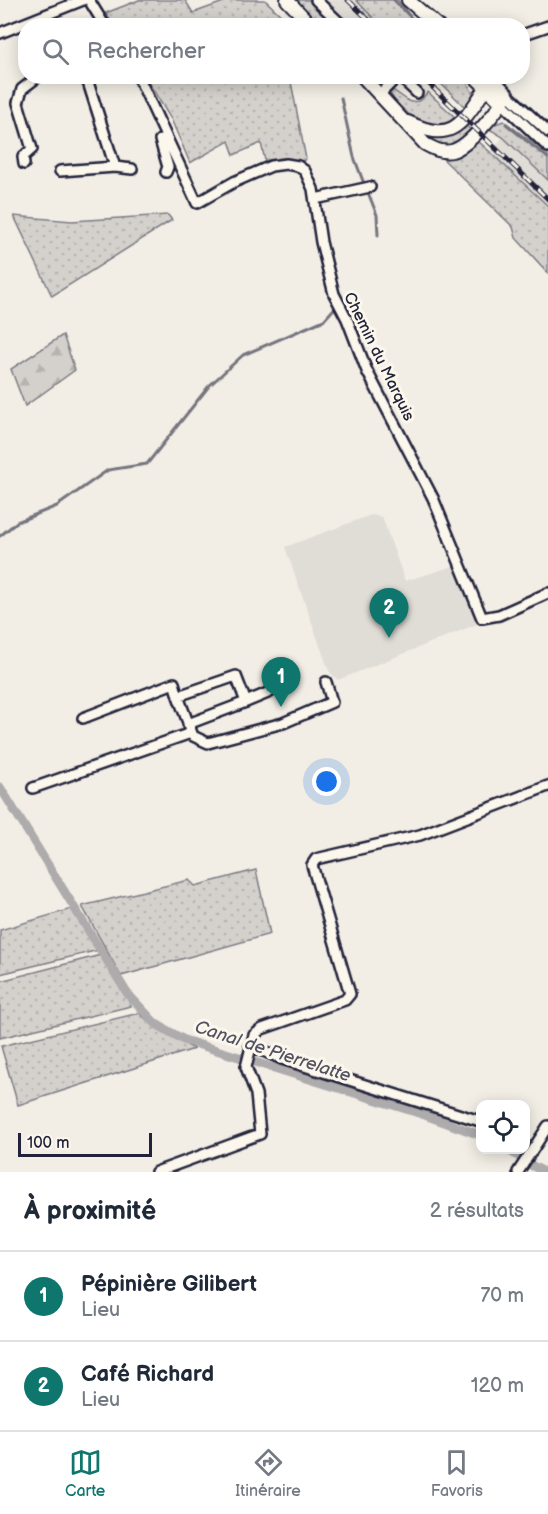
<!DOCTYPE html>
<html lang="fr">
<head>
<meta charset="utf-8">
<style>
  :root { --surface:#fff; --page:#f6f6f7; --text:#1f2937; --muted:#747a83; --line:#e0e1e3; --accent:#0f766e }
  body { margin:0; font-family:"Balsamiq Sans",sans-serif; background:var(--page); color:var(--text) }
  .controls { position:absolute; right:18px; bottom:18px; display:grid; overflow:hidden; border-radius:12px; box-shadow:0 3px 15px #0003 }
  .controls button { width:54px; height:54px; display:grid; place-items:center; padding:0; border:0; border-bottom:2px solid var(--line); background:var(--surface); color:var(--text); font:30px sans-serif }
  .scale { position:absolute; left:18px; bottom:15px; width:134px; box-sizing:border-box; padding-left:6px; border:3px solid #22223b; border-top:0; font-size:16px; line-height:21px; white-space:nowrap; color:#22223b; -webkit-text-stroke:4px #fbf7ec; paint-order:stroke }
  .you { position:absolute; left:327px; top:782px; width:21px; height:21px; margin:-15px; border:4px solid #fff; border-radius:50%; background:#1a73e8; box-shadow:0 0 0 9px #1a73e833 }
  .badge { display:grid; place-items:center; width:39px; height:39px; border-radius:50%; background:var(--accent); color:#fff; font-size:20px; font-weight:700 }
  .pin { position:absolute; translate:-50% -50px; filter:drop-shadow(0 2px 3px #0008) }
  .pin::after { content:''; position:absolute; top:32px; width:21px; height:18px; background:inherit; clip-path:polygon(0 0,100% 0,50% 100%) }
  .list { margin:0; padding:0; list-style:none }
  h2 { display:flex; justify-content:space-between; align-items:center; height:78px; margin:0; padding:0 24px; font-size:26px }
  h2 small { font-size:20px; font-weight:400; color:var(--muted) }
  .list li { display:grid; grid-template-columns:39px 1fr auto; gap:18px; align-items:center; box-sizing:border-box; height:90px; padding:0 24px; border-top:2px solid var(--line) }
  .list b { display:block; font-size:22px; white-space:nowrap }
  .list p { margin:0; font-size:20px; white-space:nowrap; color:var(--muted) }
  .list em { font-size:20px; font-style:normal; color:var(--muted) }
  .icon { flex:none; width:33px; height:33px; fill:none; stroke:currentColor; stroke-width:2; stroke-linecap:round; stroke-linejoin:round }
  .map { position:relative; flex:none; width:548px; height:1172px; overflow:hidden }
  .search { position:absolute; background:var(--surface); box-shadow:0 3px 15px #0003; left:18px; right:18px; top:18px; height:66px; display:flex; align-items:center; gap:15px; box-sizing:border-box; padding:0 21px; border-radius:24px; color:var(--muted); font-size:22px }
  .sheet { height:258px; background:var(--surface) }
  nav { display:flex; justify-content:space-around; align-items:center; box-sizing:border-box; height:84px; border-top:2px solid var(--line); background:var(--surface); font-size:16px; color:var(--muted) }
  nav a { display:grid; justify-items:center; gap:3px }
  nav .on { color:var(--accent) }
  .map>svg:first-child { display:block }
  .built { fill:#e0dcd6 }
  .grass { fill:url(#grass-dots); stroke:#7b7a84; stroke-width:1.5 }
  .forest { fill:url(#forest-firs); stroke:#7b7a84; stroke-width:1.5 }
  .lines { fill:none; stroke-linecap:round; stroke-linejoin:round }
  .stream { stroke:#76747f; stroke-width:3 }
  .canal { stroke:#aeabad; stroke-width:9 }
  .minor-casing { stroke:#22223b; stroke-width:14 }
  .major-casing { stroke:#22223b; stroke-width:16 }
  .minor { stroke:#fbf7ec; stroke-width:9 }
  .major { stroke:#fbf7ec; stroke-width:12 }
  .rail-casing { stroke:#22223b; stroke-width:5 }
  .rail { stroke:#fbf7ec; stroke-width:3; stroke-dasharray:9; stroke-linecap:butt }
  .labels { text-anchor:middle; stroke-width:6; stroke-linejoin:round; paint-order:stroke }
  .street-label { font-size:16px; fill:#22223b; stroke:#fbf7ec }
  .water-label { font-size:18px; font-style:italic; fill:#535263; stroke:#fbf7ec }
</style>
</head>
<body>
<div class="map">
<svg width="548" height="1172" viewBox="0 0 548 1172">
  <defs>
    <pattern id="grass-dots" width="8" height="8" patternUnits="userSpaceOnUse" patternTransform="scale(1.5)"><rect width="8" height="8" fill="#d4d1cc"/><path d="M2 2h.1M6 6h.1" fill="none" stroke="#b6b3b0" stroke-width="1.8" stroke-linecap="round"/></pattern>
    <pattern id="forest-firs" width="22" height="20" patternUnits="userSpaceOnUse" patternTransform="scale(1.5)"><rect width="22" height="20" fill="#d4d1cc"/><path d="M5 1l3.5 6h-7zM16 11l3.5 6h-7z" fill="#b6b3b0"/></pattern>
  </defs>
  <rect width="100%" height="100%" fill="#f2eee5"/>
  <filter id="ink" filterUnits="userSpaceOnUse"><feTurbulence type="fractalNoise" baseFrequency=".0167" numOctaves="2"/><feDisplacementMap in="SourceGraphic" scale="12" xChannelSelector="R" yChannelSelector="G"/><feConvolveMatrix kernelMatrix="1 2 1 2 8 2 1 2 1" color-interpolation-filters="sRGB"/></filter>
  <g filter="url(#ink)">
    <path class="built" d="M 319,0 L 354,0 L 380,25 L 345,25 Z
      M 503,137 L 548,180 L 548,206 L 490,152 Z
      M 371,515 L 382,517 L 405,581 L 454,566 L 482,622 L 338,680 L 329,671 L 285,547 Z"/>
    <path class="grass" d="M 139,0 L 185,0 L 193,13 L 229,0 L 265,0 L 291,25 L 113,25 L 106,13 Z
      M 295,0 L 312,0 L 339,25 L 320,25 Z
      M 356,0 L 398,0 L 417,25 L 380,25 Z
      M 145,77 L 301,77 L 291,82 L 306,159 L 301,162 L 266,165 L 261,143 L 234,155 L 229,141 L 190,163 L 171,119 Z
      M 434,77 L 464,77 L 473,94 L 467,109 Z
      M 393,90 L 410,102 L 420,101 L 428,92 L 457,119 L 453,123 L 435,129 C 416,120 400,111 390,93 Z
      M 504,121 L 548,154 L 548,180 L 503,137 L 486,127 Z
      M 463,123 L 473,132 C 445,152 441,150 415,131 C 436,141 445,137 463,123 Z
      M 475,138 L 548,206 L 548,273 L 516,238 L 513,227 L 440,156 Z
      M 168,215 L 172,220 L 52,296 L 14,216 L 72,221 Z
      M 256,870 L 270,934 L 121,976 L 82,906 L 189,880 L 195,886 Z
      M 71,909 L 99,950 L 0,974 L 0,930 Z
      M 105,954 L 131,1006 L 0,1038 L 0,981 Z
      M 139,1013 L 155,1027 L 194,1049 L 18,1105 L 1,1046 Z"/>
    <path class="forest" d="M 63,335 L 75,370 L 25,406 L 11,369 Z"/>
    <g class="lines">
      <path class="stream" d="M 394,0 L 419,26
        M 341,98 L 354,157 L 363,181
        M 506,124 L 548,158
        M 369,195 L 377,215 L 378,235
        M 0,536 L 17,522 L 57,506 L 108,470 L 147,464 L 209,386 L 243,355 L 324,320 L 340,302 L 349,299
        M 524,1172 L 548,1135"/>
      <path class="canal" d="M 0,787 L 127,993 L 156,1024 L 184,1040 L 422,1114 L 480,1135
        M 508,1150 L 521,1158
        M 529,1164 L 544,1172"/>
      <defs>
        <path id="minor" d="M 89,0 L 105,26
          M 316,0 L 343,26
          M 0,33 L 83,0
          M 522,35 L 548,26
          M 86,76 L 115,167
          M 138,76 L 197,203 L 234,182 L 271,166 L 286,164 L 298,166 L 305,171 L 313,189 L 321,242 L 334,294 L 347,319 L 367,371 L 433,498 L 482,618 L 499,615 L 548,593
          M 399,76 L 417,93
          M 380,94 L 398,76
          M 507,94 L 548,132
          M 502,103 L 548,147
          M 160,140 L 168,167 L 166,172
          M 24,164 L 23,157 L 32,149 L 18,103 L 22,89 L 39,76
          M 60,171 L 115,167 L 132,169
          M 315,199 L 370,187
          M 270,692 L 246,702 L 236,676 L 178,696 L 193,736 L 208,743 L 283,723 L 332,702 L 326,682
          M 83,718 L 174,683 L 178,696
          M 188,724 L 246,702
          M 33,788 L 191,733
          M 250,1045 L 282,1059 L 480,1121
          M 156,1172 L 260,1134 L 256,1094 L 246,1067 L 254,1035 L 262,1029 L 345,1000 L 350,994 L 312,865 L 316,859 L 420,835 L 548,786
          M 518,1172 L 548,1126"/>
        <path id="major" d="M 287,0 L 312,26
          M 408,0 L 438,26
          M 362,76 L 425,144 C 434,149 442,153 452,151 C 470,146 498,110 507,94 L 490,76
          M 474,76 L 502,103
          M 408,122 C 452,144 461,125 486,88"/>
      </defs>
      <use href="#minor" class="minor-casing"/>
      <use href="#major" class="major-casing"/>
      <use href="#minor" class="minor"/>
      <use href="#major" class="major"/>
      <defs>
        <path id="rail" d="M 348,0 L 375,26
          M 421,76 L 548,199"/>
      </defs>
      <use href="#rail" class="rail-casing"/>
      <use href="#rail" class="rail"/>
    </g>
  </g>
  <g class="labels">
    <g class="street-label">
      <text transform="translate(380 356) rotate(64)" y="6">Chemin du Marquis</text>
    </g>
    <g class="water-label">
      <text transform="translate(273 1051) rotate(18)" y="6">Canal de Pierrelatte</text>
    </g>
  </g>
</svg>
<div class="controls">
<button><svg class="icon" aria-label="locate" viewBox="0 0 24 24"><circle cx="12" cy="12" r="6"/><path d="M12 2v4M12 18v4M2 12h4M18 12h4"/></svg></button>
</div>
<div class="scale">100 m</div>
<div class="you"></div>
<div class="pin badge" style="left:281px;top:707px">1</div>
<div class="pin badge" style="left:389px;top:638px">2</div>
<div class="search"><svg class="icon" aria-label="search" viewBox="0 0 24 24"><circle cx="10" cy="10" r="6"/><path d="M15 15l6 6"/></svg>Rechercher</div>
</div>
<section class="sheet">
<h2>À proximité<small>2 résultats</small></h2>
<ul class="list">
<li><span class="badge">1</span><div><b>Pépinière Gilibert</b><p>Lieu</p></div><em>70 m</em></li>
<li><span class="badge">2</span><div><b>Café Richard</b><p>Lieu</p></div><em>120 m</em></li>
</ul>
</section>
<nav>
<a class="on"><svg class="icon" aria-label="map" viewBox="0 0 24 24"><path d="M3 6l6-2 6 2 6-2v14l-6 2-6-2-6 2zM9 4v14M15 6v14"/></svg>Carte</a>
<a><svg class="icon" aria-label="directions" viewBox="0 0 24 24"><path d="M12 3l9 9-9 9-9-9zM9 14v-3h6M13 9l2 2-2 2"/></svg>Itinéraire</a>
<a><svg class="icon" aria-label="saved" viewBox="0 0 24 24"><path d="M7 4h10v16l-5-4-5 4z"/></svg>Favoris</a>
</nav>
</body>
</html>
